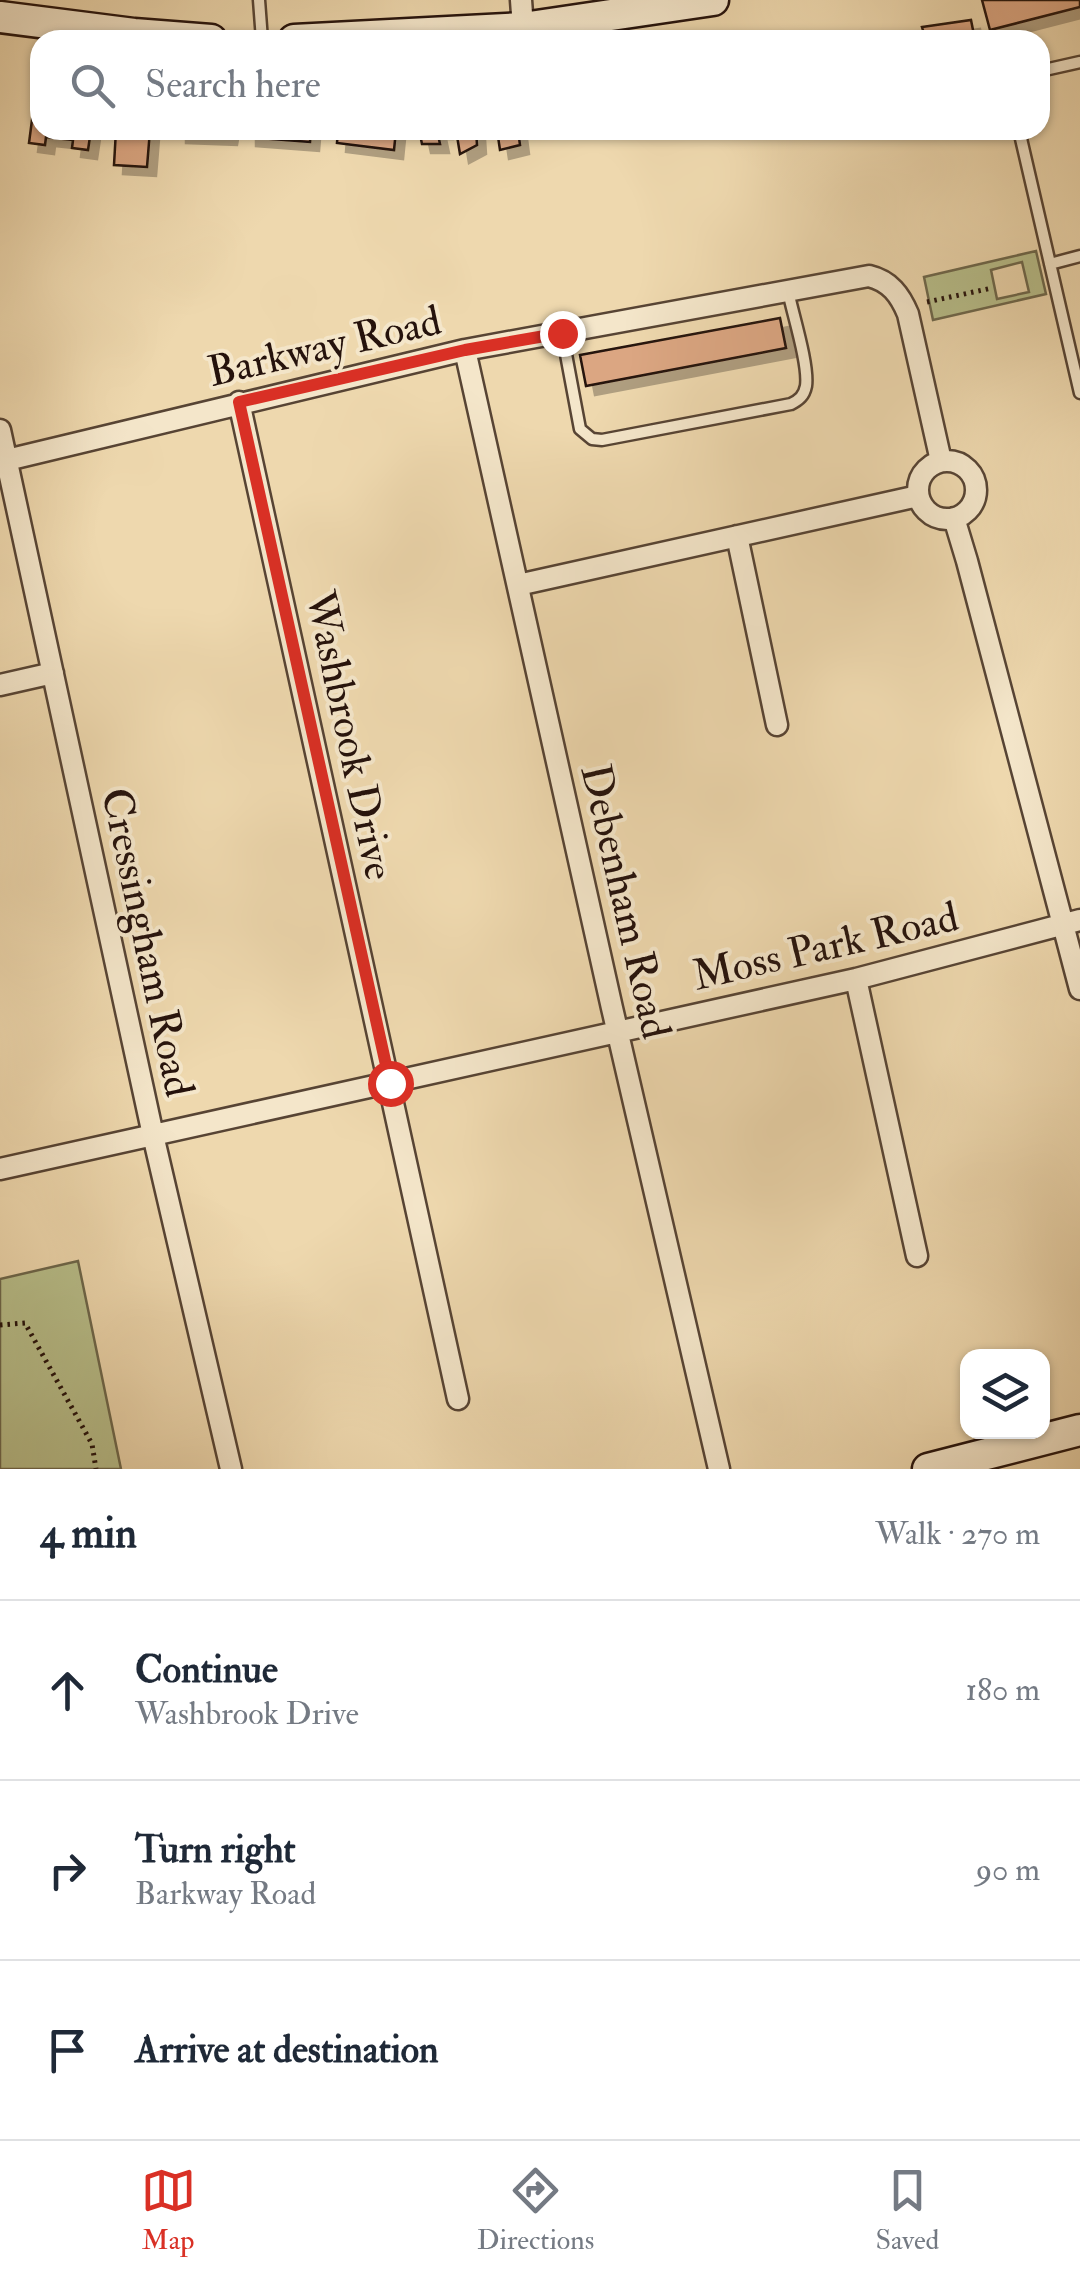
<!DOCTYPE html>
<html lang="en">
<head>
<meta charset="utf-8">
<style>
  :root { --surface:#fff; --page:#f2f2f3; --text:#1f2937; --muted:#747a83; --line:#e0e1e3; --accent:#d93025 }
  body { margin:0; font-family:"IM FELL Double Pica",serif; background:var(--page); color:var(--text) }
  .controls { position:absolute; right:30px; bottom:30px; display:grid; overflow:hidden; border-radius:20px; box-shadow:0 2px 8px #0004 }
  .controls button { width:90px; height:90px; display:grid; place-items:center; padding:0; border:0; border-bottom:2px solid var(--line); background:var(--surface); color:var(--text); font:50px sans-serif }
  .stop { position:absolute; width:30px; height:30px; margin:-22px; border:8px solid #d93025; border-radius:50%; background:#fff }
  .stop.end { background:#d93025; border-color:#fff; box-shadow:0 2px 10px #0008 }
  .list { margin:0; padding:0; list-style:none }
  h2 { display:flex; justify-content:space-between; align-items:center; height:130px; margin:0; padding:0 40px; font-size:42px }
  h2 small { font-size:32px; font-weight:400; color:var(--muted) }
  .list li { display:grid; grid-template-columns:65px 1fr auto; gap:30px; align-items:center; box-sizing:border-box; height:180px; padding:0 40px; border-top:2px solid var(--line) }
  .list b { display:block; font-size:38px; white-space:nowrap }
  .list p { margin:0; font-size:32px; white-space:nowrap; color:var(--muted) }
  .list em { font-size:32px; font-style:normal; color:var(--muted) }
  .icon { flex:none; width:55px; height:55px; fill:none; stroke:currentColor; stroke-width:2; stroke-linecap:round; stroke-linejoin:round }
  .map { position:relative; flex:none; width:1080px; height:1469px; overflow:hidden }
  .search { position:absolute; background:var(--surface); box-shadow:0 2px 8px #0004; left:30px; right:30px; top:30px; height:110px; display:flex; align-items:center; gap:25px; box-sizing:border-box; padding:0 35px; border-radius:30px; color:var(--muted); font-size:38px }
  .sheet { height:670px; background:var(--surface) }
  nav { display:flex; justify-content:space-around; align-items:center; box-sizing:border-box; height:140px; border-top:2px solid var(--line); background:var(--surface); font-size:28px; color:var(--muted) }
  nav a { display:grid; justify-items:center; gap:5px }
  nav .on { color:var(--accent) }
  .map>svg:first-child { display:block }
  .green { fill:#b8bf8b; stroke:#6e684c; stroke-width:2.5; fill-rule:evenodd }
  .building { fill:#dba682; stroke:#25120c; stroke-width:2.5; filter:url(#shadow) }
  .lines { fill:none; stroke-linecap:round; stroke-linejoin:round }
  .lane-casing { stroke:#574434; stroke-width:15 }
  .street-casing { stroke:#574434; stroke-width:25 }
  .secondary-casing { stroke:#25120c; stroke-width:35 }
  .path { stroke:#25120c; stroke-width:5; stroke-dasharray:2.5 5; stroke-linecap:butt }
  .lane { stroke:#f4e6ca; stroke-width:10 }
  .street { stroke:#f4e6ca; stroke-width:20 }
  .secondary { stroke:#f4e6ca; stroke-width:30 }
  .route { stroke:#d93025; stroke-width:12 }
  .labels { text-anchor:middle; stroke-width:8; stroke-linejoin:round; paint-order:stroke }
  .street-label { font-size:42px; fill:#25120c; stroke:#f4e6ca }
</style>
</head>
<body>
<div class="map">
<svg width="1080" height="1469" viewBox="0 0 1080 1469">
  <defs>
    <filter id="shadow"><feDropShadow dx="9" dy="9" stdDeviation="0" flood-color="#0004"/></filter>
  </defs>
  <rect width="100%" height="100%" fill="#eed8ae"/>
  <filter id="stains"><feTurbulence type="fractalNoise" baseFrequency=".002" numOctaves="4"/><feColorMatrix values="0 0 0 0 .2 0 0 0 0 .09 0 0 0 0 .02 0 0 0 .5 -.17"/></filter>
  <radialGradient id="worn" r=".72"><stop offset=".6" stop-color="#630" stop-opacity="0"/><stop offset="1" stop-color="#630" stop-opacity=".3"/></radialGradient>
  <path class="green" d="M 1036,251 L 1046,294 L 933,320 L 924,277 ZM 1022,262 L 1029,292 L 997,299 L 991,270 Z
    M 78,1261 L 121,1469 L 0,1469 L 0,1279 Z"/>
  <path class="building" d="M 982,0 L 1080,0 L 1080,7 L 990,30 Z
    M 971,20 L 975,40 L 926,40 L 922,27 Z
    M 35,97 L 40,98 L 40,130 L 91,130 L 88,150 L 72,148 L 73,140 L 46,137 L 45,145 L 29,143 Z
    M 116,130 L 150,130 L 147,167 L 114,165 Z
    M 177,130 L 229,130 L 228,136 L 177,134 Z
    M 247,130 L 311,130 L 310,142 L 247,137 Z
    M 338,130 L 396,130 L 394,150 L 337,143 Z
    M 419,130 L 445,130 L 437,130 L 440,144 L 422,144 Z
    M 456,130 L 476,130 L 477,145 L 460,154 Z
    M 497,130 L 518,130 L 520,145 L 500,150 Z
    M 780,318 L 786,348 L 586,386 L 580,355 Z"/>
  <g class="lines">
    <defs>
      <path id="lane" d="M 259,0 L 262,40
        M 1040,71 L 1080,62
        M 1019,130 L 1080,393
        M 1050,264 L 1080,256
        M 562,333 L 580,429 L 592,439 L 602,440 L 791,404 C 799,400 804,396 806,386 C 809,365 793,315 788,291"/>
      <path id="street" d="M 521,0 L 523,28
        M 465,350 L 612,1008 L 719,1469
        M 239,402 L 458,1399
        M 0,430 L 153,1135 L 231,1469
        M 7,460 L 465,350 L 869,276 C 890,281 900,295 908,314 L 941,461
        M918 490a29 29 0 1 1 58 0a29 29 0 1 1-58 0Z
        M 954,518 L 967,561 L 1080,989
        M 737,536 L 777,725
        M 518,585 L 918,496
        M 0,685 L 53,673
        M 856,979 L 917,1256
        M 0,1169 L 856,979 L 1080,920"/>
      <path id="secondary" d="M 0,17 L 134,34 L 211,40
        M 294,40 L 523,28 L 713,0
        M 928,1469 L 1080,1430"/>
    </defs>
    <use href="#lane" class="lane-casing"/>
    <use href="#street" class="street-casing"/>
    <use href="#secondary" class="secondary-casing"/>
    <path class="path" d="M 927,302 L 992,288
      M 0,1325 L 25,1323 L 92,1444 L 96,1469"/>
    <use href="#lane" class="lane"/>
    <use href="#street" class="street"/>
    <use href="#secondary" class="secondary"/>
  </g>
  <g class="lines">
    <path class="route" d="M 390,1083 L 239,402 L 465,350 L 562,333"/>
  </g>
  <g class="labels">
    <g class="street-label">
      <text transform="translate(324 345) rotate(-13)" y="15">Barkway Road</text>
      <text transform="translate(351 735) rotate(78)" y="15">Washbrook Drive</text>
      <text transform="translate(627 901) rotate(77)" y="15">Debenham Road</text>
      <text transform="translate(149 942) rotate(78)" y="15">Cressingham Road</text>
      <text transform="translate(825 945) rotate(-13)" y="15">Moss Park Road</text>
    </g>
  </g>
  <rect width="100%" height="100%" filter="url(#stains)"/>
  <rect width="100%" height="100%" fill="url(#worn)"/>
</svg>
<div class="controls">
<button><svg class="icon" aria-label="layers" viewBox="0 0 24 24"><path d="M12 4l9 5-9 5-9-5zM3 14l9 5 9-5"/></svg></button>
</div>
<div class="stop" style="left:390px;top:1083px"></div>
<div class="stop end" style="left:562px;top:333px"></div>
<div class="search"><svg class="icon" aria-label="search" viewBox="0 0 24 24"><circle cx="10" cy="10" r="6"/><path d="M15 15l6 6"/></svg>Search here</div>
</div>
<section class="sheet">
<h2>4 min<small>Walk · 270 m</small></h2>
<ul class="list">
<li><svg class="icon" aria-label="ahead" viewBox="0 0 24 24"><path d="M12 20V5M6 11l6-6 6 6"/></svg><div><b>Continue</b><p>Washbrook Drive</p></div><em>180 m</em></li>
<li><svg class="icon" aria-label="right" viewBox="0 0 24 24"><path d="M7 20v-9h11M14 6l5 5-5 5"/></svg><div><b>Turn right</b><p>Barkway Road</p></div><em>90 m</em></li>
<li><svg class="icon" aria-label="arrive" viewBox="0 0 24 24"><path d="M6 21V4h12l-3 4 3 4H6"/></svg><div><b>Arrive at destination</b></div></li>
</ul>
</section>
<nav>
<a class="on"><svg class="icon" aria-label="map" viewBox="0 0 24 24"><path d="M3 6l6-2 6 2 6-2v14l-6 2-6-2-6 2zM9 4v14M15 6v14"/></svg>Map</a>
<a><svg class="icon" aria-label="directions" viewBox="0 0 24 24"><path d="M12 3l9 9-9 9-9-9zM9 14v-3h6M13 9l2 2-2 2"/></svg>Directions</a>
<a><svg class="icon" aria-label="saved" viewBox="0 0 24 24"><path d="M7 4h10v16l-5-4-5 4z"/></svg>Saved</a>
</nav>
</body>
</html>
